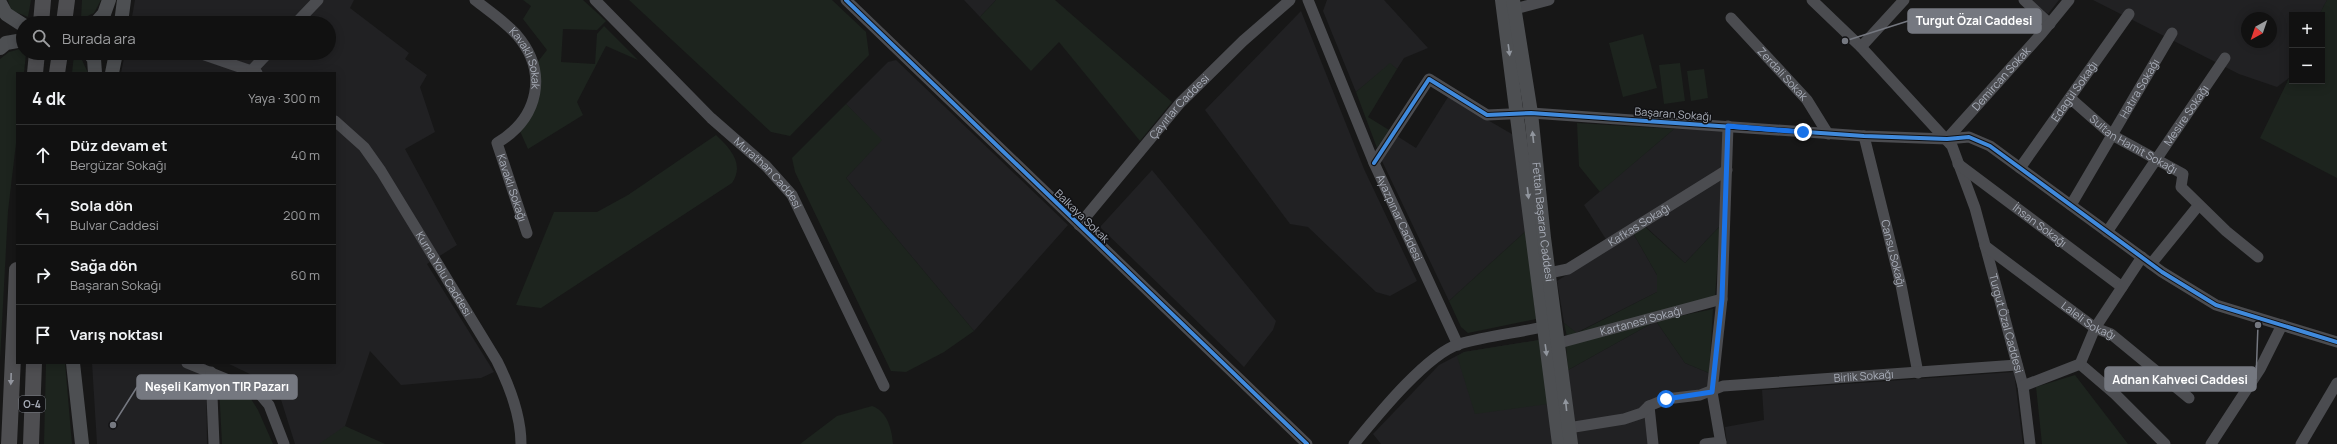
<!DOCTYPE html>
<html lang="tr">
<head>
<meta charset="utf-8">
<style>
  :root { --surface:#111; --page:#1e1f1f; --text:#f1f3f6; --muted:#9c9d9f; --line:#303131 }
  body { margin:0; font-family:Manrope,sans-serif; background:var(--page); color:var(--text) }
  .controls { position:absolute; right:12px; top:12px; display:grid; overflow:hidden; border-radius:0px; box-shadow:0 2px 10px #0003 }
  .controls button { width:36px; height:36px; display:grid; place-items:center; padding:0; border:0; border-bottom:1px solid var(--line); background:var(--surface); color:var(--text); font:20px sans-serif }
  .compass { position:absolute; left:2241px; top:12px; width:36px; height:36px; border-radius:50%; background:var(--surface); box-shadow:0 2px 10px #0003; rotate:220deg }
  .stop { position:absolute; width:12px; height:12px; margin:-9px; border:3px solid #1a73e8; border-radius:50%; background:#fff }
  .stop.end { background:#1a73e8; border-color:#fff; box-shadow:0 1px 4px #0008 }
  .list { margin:0; padding:0; list-style:none }
  h2 { display:flex; justify-content:space-between; align-items:center; height:52px; margin:0; padding:0 16px; font-size:17px }
  h2 small { font-size:13px; font-weight:400; color:var(--muted) }
  .list li { display:grid; grid-template-columns:26px 1fr auto; gap:12px; align-items:center; box-sizing:border-box; height:60px; padding:0 16px; border-top:1px solid var(--line) }
  .list b { display:block; font-size:15px; white-space:nowrap }
  .list p { margin:0; font-size:13px; white-space:nowrap; color:var(--muted) }
  .list em { font-size:13px; font-style:normal; color:var(--muted) }
  .icon { flex:none; width:22px; height:22px; fill:none; stroke:currentColor; stroke-width:2; stroke-linecap:round; stroke-linejoin:round }
  .map { position:relative; flex:none; width:2337px; height:444px; overflow:hidden }
  .search { position:absolute; background:var(--surface); box-shadow:0 2px 10px #0003; left:16px; top:16px; width:320px; height:44px; display:flex; align-items:center; gap:10px; box-sizing:border-box; padding:0 14px; border-radius:22px; color:var(--muted); font-size:15px }
  .panel { position:absolute; background:var(--surface); box-shadow:0 2px 10px #0003; left:16px; top:72px; width:320px; height:292px; border-radius:0px }
  .map>svg:first-child { display:block }
  .built { fill:#212123; fill-rule:evenodd }
  .green { fill:#1d241e }
  .lines { fill:none; stroke-linecap:round; stroke-linejoin:round }
  .minor { stroke:#4b4c50; stroke-width:11 }
  .major { stroke:#4d4f52; stroke-width:14 }
  .highway { stroke:#4e4e51; stroke-width:16 }
  .cycleway-casing { stroke:#111113; stroke-width:6 }
  .cycleway { stroke:#408adc; stroke-width:4 }
  .oneway { fill:#91969e }
  .oneway2 { fill:#92959e }
  .route { stroke:#1a73e8; stroke-width:5 }
  .labels { text-anchor:middle; stroke-width:3; stroke-linejoin:round; paint-order:stroke }
  .shield { fill:#111113; stroke:#7b7e86; stroke-width:1 }
  .shield-label { font-size:10px; font-weight:bold; fill:#a8adb8 }
  .street-label { font-size:11px; fill:#a8adb8; stroke:#111113 }
  .leader { fill:none; stroke:#757880; stroke-width:1.5 }
  .callout-dot { fill:#757880; stroke:#111113; stroke-width:1.5 }
  .callout { fill:#757880; stroke:#757880; stroke-width:1.5 }
  .callout-label { font-size:12px; text-anchor:middle; font-weight:bold; fill:#fff }
</style>
</head>
<body>
<div class="map">
<svg width="2337" height="444" viewBox="0 0 2337 444">
  <rect width="100%" height="100%" fill="#171717"/>
  <path class="built" d="M 135,0 L 354,0 L 350,8 L 409,53 L 405,59 L 427,75 L 420,87 L 435,132 L 405,149 L 457,245 L 427,264 L 494,372 L 481,378 L 401,385 L 370,351 L 344,429 L 321,444 L 295,444 L 277,387 L 227,363 L 335,363 L 335,73 L 121,73 L 125,53 L 329,53 L 329,23 L 131,23 Z
    M 964,0 L 996,0 L 980,17 Z
    M 1327,0 L 1384,0 L 1428,48 L 1404,58 L 1397,69 L 1390,64 L 1356,92 L 1323,11 Z
    M 2031,0 L 2059,0 L 2048,14 Z
    M 2093,0 L 2327,0 L 2319,15 L 2292,15 L 2292,72 L 2289,78 L 2277,87 L 2239,74 ZM 2247,18 L 2271,18 L 2271,42 L 2247,42 Z
    M 1301,11 L 1364,169 L 1417,281 L 1390,296 L 1376,292 L 1308,227 L 1290,224 L 1205,110 Z
    M 896,60 L 1068,225 L 974,331 L 846,178 L 881,140 L 846,104 L 888,62 Z
    M 1448,97 L 1517,137 L 1526,231 L 1449,301 L 1381,159 L 1397,136 L 1416,148 Z
    M 1674,129 L 1723,130 L 1720,226 L 1685,263 L 1645,226 L 1633,233 L 1657,275 L 1657,292 L 1576,333 L 1564,323 L 1557,281 L 1611,247 L 1584,205 Z
    M 1152,170 L 1276,321 L 1273,330 L 1244,367 L 1100,227 Z
    M 1656,321 L 1685,363 L 1709,373 L 1707,397 L 1670,402 L 1654,408 L 1648,444 L 1577,444 L 1568,370 Z
    M 1539,340 L 1553,444 L 1381,444 L 1373,434 L 1439,365 L 1464,352 Z
    M 92,363 L 206,363 L 207,444 L 97,444 Z
    M 2014,372 L 2023,444 L 1727,444 L 1725,427 L 1764,420 L 1762,390 Z"/>
  <path class="green" d="M 8,0 L 31,0 L 28,17 L 11,10 Z
    M 82,0 L 101,0 L 94,13 L 81,19 Z
    M 523,0 L 583,0 L 606,21 L 597,30 L 563,29 L 561,62 L 595,64 L 597,34 L 604,26 L 638,60 L 606,46 L 577,102 L 583,115 L 528,149 L 519,129 L 526,123 L 536,64 L 547,50 L 523,19 L 531,6 Z
    M 629,0 L 832,0 L 866,32 L 869,55 L 790,136 L 771,132 Z
    M 996,0 L 1055,0 L 1172,102 L 1140,141 L 1059,42 L 1031,71 L 980,17 Z
    M 2327,0 L 2337,0 L 2337,178 L 2260,138 L 2292,72 L 2292,81 L 2322,81 L 2322,15 L 2319,15 Z
    M 1643,34 L 1657,88 L 1623,97 L 1609,43 Z
    M 23,48 L 23,53 L 26,53 L 24,73 L 17,73 L 17,135 L 8,211 L 0,360 L 0,59 L 9,52 Z
    M 74,55 L 82,60 L 88,73 L 72,73 Z
    M 1390,63 L 1397,69 L 1368,117 L 1389,130 L 1377,148 L 1356,92 Z
    M 1680,63 L 1685,101 L 1664,104 L 1659,65 Z
    M 1704,69 L 1708,98 L 1691,101 L 1687,71 Z
    M 846,104 L 882,140 L 846,178 L 974,331 L 944,352 L 906,372 L 891,371 L 795,172 L 792,158 Z
    M 1577,123 L 1674,129 L 1600,192 L 1579,166 Z
    M 716,135 C 730,148 745,164 732,183 L 541,308 L 516,305 L 554,212 L 597,212 L 628,195 Z
    M 1644,226 L 1685,263 L 1720,226 L 1715,298 L 1567,337 L 1564,323 L 1577,333 L 1657,292 L 1657,275 L 1633,233 Z
    M 1526,231 L 1536,319 L 1468,333 L 1461,327 L 1449,301 Z
    M 1713,309 L 1709,373 L 1685,363 L 1656,321 L 1568,370 L 1566,346 L 1656,321 Z
    M 1539,340 L 1548,404 L 1475,414 L 1457,356 L 1464,352 Z
    M 46,363 L 65,363 L 72,444 L 44,444 Z
    M 2075,375 L 2128,444 L 2042,444 L 2036,387 Z
    M 219,386 L 251,399 L 258,410 L 273,444 L 222,444 Z
    M 872,406 C 887,411 892,429 893,444 L 800,444 L 837,416 Z
    M 345,426 L 385,444 L 319,444 Z"/>
  <g class="lines">
    <g class="minor">
      <path id="s1" d="M 475,0 C 489,11 504,21 516,34 C 549,72 539,118 497,143 L 527,233"/>
      <path id="s2" d="M 595,0 L 711,118 L 766,166 L 792,195 L 884,386"/>
      <path d="M 846,0 L 1307,444"/>
      <path id="s3" d="M 1308,0 L 1374,163 L 1458,345"/>
      <path id="s4" d="M 1812,0 L 1861,47 L 1952,146 L 1975,208 L 2023,386 L 2030,444"/>
      <path d="M 2024,0 L 2050,24"/>
      <path d="M 1507,11 L 1549,0"/>
      <path id="s5" d="M 1731,18 L 1807,100 L 1828,134"/>
      <path d="M 296,23 L 318,0"/>
      <path d="M 1861,47 L 1904,0"/>
      <path d="M 199,53 L 257,73"/>
      <path d="M 252,70 L 268,53"/>
      <path id="s6" d="M 2070,98 L 2112,135 L 2183,174 L 2181,187 L 2226,231 L 2258,257"/>
      <path id="s7" d="M 335,121 L 364,147 L 381,171 L 497,361 C 510,387 521,415 521,444"/>
      <path id="s8" d="M 1864,136 L 1901,285 L 1918,373"/>
      <path id="s9" d="M 1947,139 L 2042,33 L 2069,0"/>
      <path d="M 1374,163 L 1429,79 L 1487,115 L 1531,113 L 1864,136 L 1947,139 L 1969,137 L 1990,146 L 2162,272 L 2216,305 L 2337,342"/>
      <path id="s10" d="M 1958,164 L 2122,287"/>
      <path id="s11" d="M 2020,168 L 2129,14"/>
      <path id="s12" d="M 2071,205 L 2172,33"/>
      <path id="s13" d="M 1079,225 L 1180,103 L 1243,41 L 1290,0"/>
      <path id="s14" d="M 2107,232 L 2225,58"/>
      <path id="s15" d="M 1985,246 L 2095,328 L 2111,334 L 2189,398"/>
      <path d="M 2151,264 L 2198,206"/>
      <path id="s16" d="M 1549,273 L 1568,269 L 1727,170"/>
      <path id="s17" d="M 1559,343 L 1722,299"/>
      <path d="M 187,363 L 258,392 L 269,405 L 284,444"/>
      <path d="M 2080,364 L 2115,394 L 2165,444"/>
      <path d="M 211,372 L 214,444"/>
      <path d="M 2023,386 L 2080,364 L 2095,328 L 2142,257"/>
      <path d="M 1649,406 L 1653,444"/>
      <path id="s18" d="M 1562,429 L 1624,419 L 1642,413 L 1649,406 L 1666,399 L 1700,395 L 1723,386 L 2017,365"/>
      <path d="M 1354,444 C 1377,416 1426,355 1459,344 C 1486,336 1516,333 1543,327"/>
      <path d="M 1705,444 L 1721,442"/>
      <path d="M 1721,444 L 1712,392 L 1722,299 L 1728,126"/>
      <path d="M 2211,444 L 2260,369 L 2282,325"/>
      <path d="M 2301,444 L 2337,383"/>
    </g>
    <g class="major">
      <path d="M 1502,0 L 1559,444"/>
      <path id="s19" d="M 1513,0 L 1531,113 L 1544,238 L 1571,444"/>
      <path d="M 0,3 L 6,14 L 23,25"/>
      <path d="M 96,23 L 104,14 L 109,0"/>
      <path d="M 121,23 L 124,0"/>
      <path d="M 0,48 L 6,43 L 23,40"/>
      <path d="M 89,53 L 94,59 L 95,73"/>
      <path d="M 112,73 L 116,53"/>
      <path d="M 73,363 L 82,444"/>
    </g>
    <path class="highway" d="M 41,23 L 43,0
      M 64,23 L 67,0
      M 35,73 L 37,53
      M 57,73 L 60,53
      M 9,444 L 17,270
      M 31,444 L 34,363"/>
    <defs>
      <path id="cycleway" d="M 846,0 L 1307,444
        M 1374,163 L 1429,79 L 1487,115 L 1531,113 L 1864,136 L 1947,139 L 1969,137 L 1990,146 L 2162,272 L 2216,305 L 2337,342"/>
    </defs>
    <use href="#cycleway" class="cycleway-casing"/>
    <use href="#cycleway" class="cycleway"/>
  </g>
  <defs><path id="oneway-solid" d="M-6-.8H1V-3.2L6.5 0L1 3.2V.8H-6Z"/></defs>
  <g class="oneway">
    <use href="#oneway-solid" transform="translate(1509 50) rotate(82)"/>
    <use href="#oneway-solid" transform="translate(1533 137) rotate(-96)"/>
    <use href="#oneway-solid" transform="translate(1528 193) rotate(83)"/>
    <use href="#oneway-solid" transform="translate(1546 350) rotate(82)"/>
    <use href="#oneway-solid" transform="translate(1566 405) rotate(-96)"/>
  </g>
  <use class="oneway2" href="#oneway-solid" transform="translate(11 379) rotate(92)"/>
  <g class="lines">
    <path class="route" d="M 1666,399 L 1712,392 L 1722,299 L 1728,126 L 1803,132"/>
  </g>
  <g class="labels">
    <rect class="shield" x="19" y="396" width="26" height="16" rx="3"/>
    <g class="shield-label">
      <text x="32" y="408">O-4</text>
    </g>
    <g class="street-label">
      <text dy="4" stroke="none"><textPath href="#s1" startOffset="80">Kavaklı Sokak</textPath></text>
      <text dy="4" stroke="none"><textPath href="#s5" startOffset="76">Zerdali Sokak</textPath></text>
      <text dy="4" stroke="none"><textPath href="#s9" startOffset="81">Demircan Sokak</textPath></text>
      <text dy="4" stroke="none"><textPath href="#s12" startOffset="135">Hatıra Sokağı</textPath></text>
      <text dy="4" stroke="none"><textPath href="#s11" startOffset="94">Edagül Sokağı</textPath></text>
      <text dy="4" stroke="none"><textPath href="#s13" startOffset="155">Çayırlar Caddesi</textPath></text>
      <text transform="translate(1673 114) rotate(4)" y="4">Başaran Sokağı</text>
      <text dy="4" stroke="none"><textPath href="#s14" startOffset="141">Mesire Sokağı</textPath></text>
      <text dy="4" stroke="none"><textPath href="#s6" startOffset="79">Sultan Hamit Sokağı</textPath></text>
      <text dy="4" stroke="none"><textPath href="#s2" startOffset="245">Murathan Caddesi</textPath></text>
      <text dy="4" stroke="none"><textPath href="#s1" startOffset="229">Kavaklı Sokağı</textPath></text>
      <text transform="translate(1082 216) rotate(44)" y="4">Balkaya Sokak</text>
      <text dy="4" stroke="none"><textPath href="#s3" startOffset="236">Ayazpınar Caddesi</textPath></text>
      <text dy="4" stroke="none"><textPath href="#s19" startOffset="224">Fettah Başaran Caddesi</textPath></text>
      <text dy="4" stroke="none"><textPath href="#s16" startOffset="103">Kafkas Sokağı</textPath></text>
      <text dy="4" stroke="none"><textPath href="#s10" startOffset="102">İhsan Sokağı</textPath></text>
      <text dy="4" stroke="none"><textPath href="#s8" startOffset="121">Cansu Sokağı</textPath></text>
      <text dy="4" stroke="none"><textPath href="#s7" startOffset="189">Kurna Yolu Caddesi</textPath></text>
      <text dy="4" stroke="none"><textPath href="#s17" startOffset="85">Kartanesi Sokağı</textPath></text>
      <text dy="4" stroke="none"><textPath href="#s15" startOffset="128">Laleli Sokağı</textPath></text>
      <text dy="4" stroke="none"><textPath href="#s4" startOffset="388">Turgut Özal Caddesi</textPath></text>
      <text dy="4" stroke="none"><textPath href="#s18" startOffset="310">Birlik Sokağı</textPath></text>
    </g>
  </g>
  <path class="leader" d="M1845 41L1908 21M2258 325L2256 379M113 425L137 387"/>
  <g class="callout-dot">
    <circle cx="1845" cy="41" r="4"/>
    <circle cx="2258" cy="325" r="4"/>
    <circle cx="113" cy="425" r="4"/>
  </g>
  <g class="callout">
    <rect x="1908" y="9" width="133" height="24" rx="4"/>
    <rect x="2105" y="367" width="151" height="24" rx="4"/>
    <rect x="137" y="375" width="160" height="24" rx="4"/>
  </g>
  <g class="callout-label">
    <text x="1974" y="25">Turgut Özal Caddesi</text>
    <text x="2180" y="384">Adnan Kahveci Caddesi</text>
    <text x="217" y="391">Neşeli Kamyon TIR Pazarı</text>
  </g>
</svg>
<div class="controls">
<button>+</button>
<button>−</button>
</div>
<svg class="compass" viewBox="-18 -18 36 36"><path d="M0-13l5 13h-10z" fill="#e53935"/><path d="M0 13l5-13h-10z" fill="#9c9d9f"/></svg>
<div class="stop" style="left:1666px;top:399px"></div>
<div class="stop end" style="left:1803px;top:132px"></div>
<div class="search"><svg class="icon" aria-label="search" viewBox="0 0 24 24"><circle cx="10" cy="10" r="6"/><path d="M15 15l6 6"/></svg>Burada ara</div>
<section class="panel">
<h2>4 dk<small>Yaya · 300 m</small></h2>
<ul class="list">
<li><svg class="icon" aria-label="ahead" viewBox="0 0 24 24"><path d="M12 20V5M6 11l6-6 6 6"/></svg><div><b>Düz devam et</b><p>Bergüzar Sokağı</p></div><em>40 m</em></li>
<li><svg class="icon" aria-label="left" viewBox="0 0 24 24"><path d="M17 20v-9H6M10 6l-5 5 5 5"/></svg><div><b>Sola dön</b><p>Bulvar Caddesi</p></div><em>200 m</em></li>
<li><svg class="icon" aria-label="right" viewBox="0 0 24 24"><path d="M7 20v-9h11M14 6l5 5-5 5"/></svg><div><b>Sağa dön</b><p>Başaran Sokağı</p></div><em>60 m</em></li>
<li><svg class="icon" aria-label="arrive" viewBox="0 0 24 24"><path d="M6 21V4h12l-3 4 3 4H6"/></svg><div><b>Varış noktası</b></div></li>
</ul>
</section>
</div>
</body>
</html>
